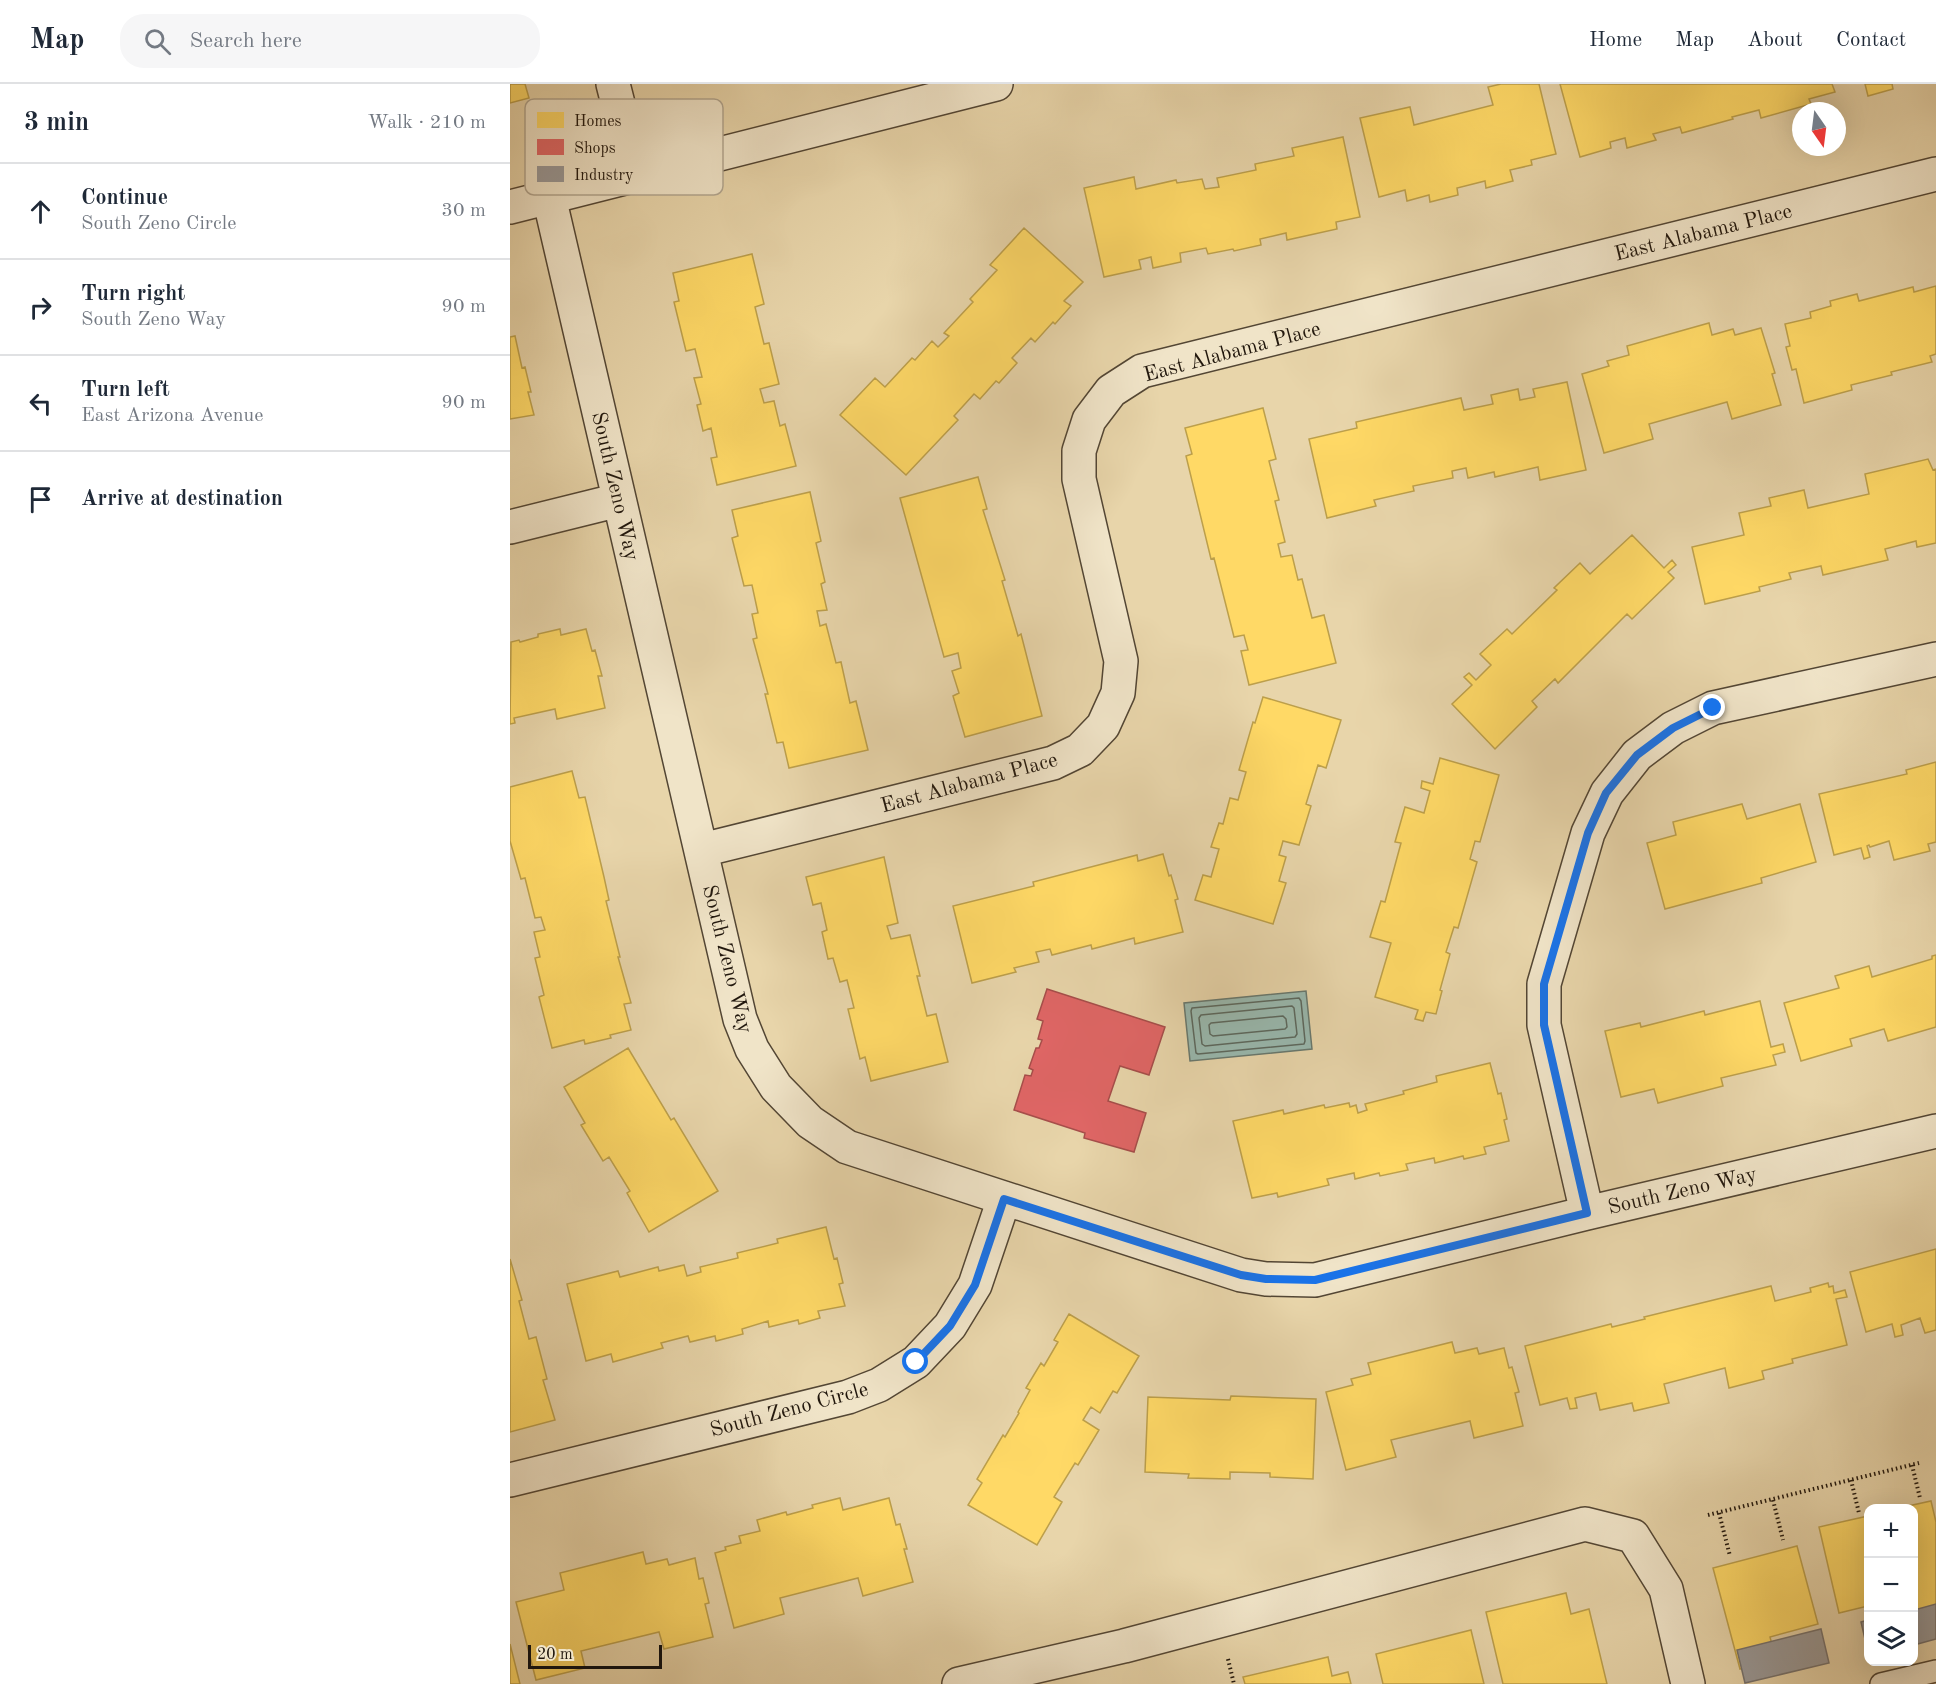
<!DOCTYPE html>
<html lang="en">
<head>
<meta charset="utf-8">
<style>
  :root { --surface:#fff; --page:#f6f6f7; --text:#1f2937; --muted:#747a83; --line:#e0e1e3 }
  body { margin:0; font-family:"Old Standard TT",serif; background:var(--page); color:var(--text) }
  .controls { position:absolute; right:18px; bottom:18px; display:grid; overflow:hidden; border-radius:12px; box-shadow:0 6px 24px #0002 }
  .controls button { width:54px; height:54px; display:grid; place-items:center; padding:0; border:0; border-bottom:2px solid var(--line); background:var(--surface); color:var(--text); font:30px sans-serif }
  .compass { position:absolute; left:1282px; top:18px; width:54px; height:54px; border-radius:50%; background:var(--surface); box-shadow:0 6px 24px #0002; rotate:166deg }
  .scale { position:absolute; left:18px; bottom:15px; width:134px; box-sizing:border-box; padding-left:6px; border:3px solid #21170d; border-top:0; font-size:16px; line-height:21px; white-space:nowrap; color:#21170d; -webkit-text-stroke:4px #f0e4c8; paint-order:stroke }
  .stop { position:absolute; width:18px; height:18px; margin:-14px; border:4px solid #1a73e8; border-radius:50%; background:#fff }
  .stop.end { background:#1a73e8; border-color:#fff; box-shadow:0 2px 6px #0008 }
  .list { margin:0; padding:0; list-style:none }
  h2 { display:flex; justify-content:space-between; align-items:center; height:78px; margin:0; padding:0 24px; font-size:26px }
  h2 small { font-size:20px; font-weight:400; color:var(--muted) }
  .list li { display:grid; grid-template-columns:39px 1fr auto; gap:18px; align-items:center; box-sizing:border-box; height:96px; padding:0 24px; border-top:2px solid var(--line) }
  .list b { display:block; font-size:22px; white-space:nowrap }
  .list p { margin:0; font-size:20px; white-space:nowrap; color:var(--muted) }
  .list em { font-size:20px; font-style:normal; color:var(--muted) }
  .icon { flex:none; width:33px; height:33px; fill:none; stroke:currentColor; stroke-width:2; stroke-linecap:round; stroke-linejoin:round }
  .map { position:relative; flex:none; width:1426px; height:1600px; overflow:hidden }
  header { display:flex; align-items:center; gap:36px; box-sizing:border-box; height:84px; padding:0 30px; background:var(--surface); border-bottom:2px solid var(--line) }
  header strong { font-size:28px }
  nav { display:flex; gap:33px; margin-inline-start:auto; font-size:21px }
  .search { width:420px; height:54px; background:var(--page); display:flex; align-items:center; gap:15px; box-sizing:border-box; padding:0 21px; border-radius:24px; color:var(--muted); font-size:22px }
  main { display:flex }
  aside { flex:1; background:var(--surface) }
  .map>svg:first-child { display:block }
  .water { fill:#98b8ae; stroke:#68786e; stroke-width:1.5 }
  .homes { fill:#ffd966; stroke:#bc9f4b; stroke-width:1.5 }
  .shops { fill:#e06666; stroke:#a74e4b; stroke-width:1.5 }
  .industry { fill:#999; stroke:#75726f; stroke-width:1.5 }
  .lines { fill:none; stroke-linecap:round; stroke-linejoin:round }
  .shore { stroke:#5c685e; stroke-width:1.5 }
  .service-casing { stroke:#534634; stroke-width:24 }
  .minor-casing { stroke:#534634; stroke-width:36 }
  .tertiary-casing { stroke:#534634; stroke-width:36 }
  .path { stroke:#21170d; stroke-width:4; stroke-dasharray:1.5 3; stroke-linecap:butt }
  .service { stroke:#f0e4c8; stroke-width:21 }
  .minor { stroke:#f0e4c8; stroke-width:33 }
  .tertiary { stroke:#f0e4c8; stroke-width:33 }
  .route { stroke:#1a73e8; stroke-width:8 }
  .labels { text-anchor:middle; stroke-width:6; stroke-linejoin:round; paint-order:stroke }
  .street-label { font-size:21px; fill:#21170d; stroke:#f0e4c8 }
  .key { fill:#f0e4c8; stroke:#b2a690; stroke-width:1.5 }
  .key-label { font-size:16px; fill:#21170d }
</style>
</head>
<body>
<header>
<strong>Map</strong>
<div class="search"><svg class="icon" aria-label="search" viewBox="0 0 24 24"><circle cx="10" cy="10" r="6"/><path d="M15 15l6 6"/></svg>Search here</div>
<nav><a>Home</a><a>Map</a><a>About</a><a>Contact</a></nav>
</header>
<main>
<aside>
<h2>3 min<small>Walk · 210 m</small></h2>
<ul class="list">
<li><svg class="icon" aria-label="ahead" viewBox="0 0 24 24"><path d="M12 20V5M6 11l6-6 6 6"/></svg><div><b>Continue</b><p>South Zeno Circle</p></div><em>30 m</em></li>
<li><svg class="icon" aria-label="right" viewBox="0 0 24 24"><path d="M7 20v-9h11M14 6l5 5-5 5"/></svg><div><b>Turn right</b><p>South Zeno Way</p></div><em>90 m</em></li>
<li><svg class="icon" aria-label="left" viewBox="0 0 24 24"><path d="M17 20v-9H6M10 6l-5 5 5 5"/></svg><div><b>Turn left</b><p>East Arizona Avenue</p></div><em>90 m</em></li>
<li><svg class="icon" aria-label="arrive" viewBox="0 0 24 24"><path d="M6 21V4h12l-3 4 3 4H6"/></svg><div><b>Arrive at destination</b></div></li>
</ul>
</aside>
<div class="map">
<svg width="1426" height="1600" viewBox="0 0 1426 1600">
  <rect width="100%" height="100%" fill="#e8d5aa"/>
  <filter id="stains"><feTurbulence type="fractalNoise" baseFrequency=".00333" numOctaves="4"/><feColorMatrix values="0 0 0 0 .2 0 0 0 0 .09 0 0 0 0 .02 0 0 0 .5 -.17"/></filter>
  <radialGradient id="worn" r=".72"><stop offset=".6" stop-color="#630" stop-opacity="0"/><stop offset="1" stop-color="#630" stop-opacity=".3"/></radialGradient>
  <path class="water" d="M 796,907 L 802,965 L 680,977 L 674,919 Z"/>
  <path class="homes" d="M 0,0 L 15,0 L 19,14 L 0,19 Z
    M 991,0 L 1029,0 L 1046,70 L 1021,76 L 1022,81 L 1000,86 L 1003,97 L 976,104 L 975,97 L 947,104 L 948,111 L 920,118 L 919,111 L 897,117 L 895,106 L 869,113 L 850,34 L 900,23 L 904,41 L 983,21 L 978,3 Z
    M 1050,0 L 1322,0 L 1325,8 L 1299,15 L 1301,20 L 1251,34 L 1249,26 L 1222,33 L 1223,35 L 1172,49 L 1170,43 L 1143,50 L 1146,56 L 1117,64 L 1115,54 L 1100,58 L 1101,64 L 1070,73 Z
    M 1355,0 L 1383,0 L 1382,0 L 1383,5 L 1358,12 Z
    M 833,53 L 850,133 L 826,138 L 827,145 L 777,156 L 776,149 L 750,155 L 751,161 L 724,167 L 723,165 L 698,170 L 696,164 L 670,169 L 671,178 L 643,184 L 641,173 L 629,176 L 631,185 L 594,193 L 574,104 L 624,93 L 626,105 L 666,96 L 667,99 L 692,95 L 695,105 L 709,103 L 707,94 L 746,86 L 745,80 L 784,72 L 782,64 Z
    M 514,144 L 573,198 L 554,217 L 561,222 L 545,240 L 543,238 L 525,258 L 521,254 L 502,274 L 507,279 L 489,299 L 486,297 L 470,315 L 464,310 L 444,332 L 448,336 L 396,391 L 330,331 L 365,294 L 375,303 L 402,274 L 405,276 L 422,257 L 428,263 L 439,252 L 434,249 L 463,218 L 460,215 L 487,186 L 480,181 Z
    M 242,170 L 254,220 L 245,223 L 254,260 L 259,259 L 269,300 L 250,305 L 254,319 L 264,317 L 270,342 L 275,340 L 286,382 L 207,401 L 201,374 L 207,373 L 201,344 L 193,347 L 187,321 L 191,320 L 184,294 L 192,293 L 185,265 L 176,267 L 164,218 L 169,217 L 163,189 Z
    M 1426,202 L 1426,270 L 1420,272 L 1422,278 L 1381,288 L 1382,291 L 1341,301 L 1342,306 L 1294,319 L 1286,285 L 1282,286 L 1276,263 L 1280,262 L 1275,240 L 1301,234 L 1300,228 L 1321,222 L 1320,217 L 1347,210 L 1349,217 L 1403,203 L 1404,208 Z
    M 1199,239 L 1202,251 L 1223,245 L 1225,251 L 1251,244 L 1265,289 L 1262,290 L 1271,321 L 1222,335 L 1217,318 L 1139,340 L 1143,355 L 1094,369 L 1072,290 L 1099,282 L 1097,277 L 1119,271 L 1117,262 Z
    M 5,252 L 12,284 L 15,283 L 21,308 L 18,308 L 24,331 L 0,335 L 0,253 Z
    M 1057,298 L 1076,386 L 1030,396 L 1028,383 L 985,393 L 984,388 L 958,394 L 956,384 L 942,387 L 943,394 L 903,402 L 904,407 L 864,416 L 866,422 L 817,434 L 799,355 L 847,344 L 846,338 L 951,314 L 954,326 L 983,320 L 981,311 L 1008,305 L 1010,316 L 1025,313 L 1023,305 Z
    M 753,324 L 766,375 L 759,377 L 769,416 L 765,417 L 775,458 L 768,460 L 771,473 L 782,471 L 788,496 L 792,495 L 802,534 L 814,531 L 826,579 L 739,601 L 731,567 L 738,566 L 734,551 L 724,553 L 704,474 L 701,475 L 676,372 L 682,370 L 675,344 Z
    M 1418,375 L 1423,386 L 1426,385 L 1426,459 L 1407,463 L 1406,457 L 1375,465 L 1378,476 L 1313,491 L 1311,482 L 1279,489 L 1281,495 L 1249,503 L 1250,507 L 1195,520 L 1182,463 L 1234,451 L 1229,429 L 1261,422 L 1259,414 L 1294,406 L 1298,424 L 1359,410 L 1355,390 Z
    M 468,393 L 477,425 L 473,426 L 495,496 L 492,497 L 508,552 L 511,550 L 532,632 L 455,653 L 443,612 L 449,609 L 442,587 L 451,584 L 448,569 L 434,573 L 390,414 Z
    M 300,408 L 311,457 L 306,459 L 315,498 L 311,500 L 317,526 L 307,527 L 310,542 L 316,540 L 326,579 L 331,578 L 340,619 L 346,617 L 358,666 L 279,684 L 273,658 L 267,659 L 255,610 L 258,610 L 243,555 L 247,554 L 242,530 L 248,529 L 242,501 L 234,502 L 222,454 L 228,452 L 222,426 Z
    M 1122,451 L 1154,484 L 1162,476 L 1166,481 L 1158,488 L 1164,494 L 1122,535 L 1117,530 L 1048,599 L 1045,595 L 1022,617 L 1027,623 L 985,665 L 942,620 L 962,601 L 954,593 L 959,589 L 966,596 L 981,581 L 970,570 L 997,545 L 1002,550 L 1047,506 L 1044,504 L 1070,479 L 1080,490 Z
    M 50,545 L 51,551 L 76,545 L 82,567 L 85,566 L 92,592 L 88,592 L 95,624 L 47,635 L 45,625 L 4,634 L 5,639 L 0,640 L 1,558 L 9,556 L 10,558 L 28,553 L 28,550 Z
    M 753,613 L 831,636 L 816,684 L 808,681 L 796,720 L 801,722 L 789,761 L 773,757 L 769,771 L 776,773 L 769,797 L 776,799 L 763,840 L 685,816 L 693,791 L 701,793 L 709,765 L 701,763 L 709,739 L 713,740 L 720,714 L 728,716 L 736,688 L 729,686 L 743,638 L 745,639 Z
    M 930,674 L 989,691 L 970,758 L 965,757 L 960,775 L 967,778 L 948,844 L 944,843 L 936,868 L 940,870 L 930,906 L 932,907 L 926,930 L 916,928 L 913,937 L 905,935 L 908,926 L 865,913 L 881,859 L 860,853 L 871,817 L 875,818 L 891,759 L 885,758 L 895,723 L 914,729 L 920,707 L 911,704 L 912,697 L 923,700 Z
    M 1426,678 L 1426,758 L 1418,760 L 1420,767 L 1384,776 L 1379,757 L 1360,763 L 1359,761 L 1357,762 L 1360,773 L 1354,775 L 1351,764 L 1324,771 L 1309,710 L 1397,690 L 1396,686 Z
    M 62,687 L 69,714 L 75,713 L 94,793 L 99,816 L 96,817 L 110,873 L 108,873 L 121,919 L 114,920 L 121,946 L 100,951 L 101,954 L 75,960 L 74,956 L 42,964 L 29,913 L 34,911 L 25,874 L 30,873 L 24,848 L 35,846 L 31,833 L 25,834 L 15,794 L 11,795 L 0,757 L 0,703 Z
    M 1232,720 L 1237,735 L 1290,720 L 1306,778 L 1251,794 L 1252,799 L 1155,825 L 1137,759 L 1166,751 L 1163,738 Z
    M 653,770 L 659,792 L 661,791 L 668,815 L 665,816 L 673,848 L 625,860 L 624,854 L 582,865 L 581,861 L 542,871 L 540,865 L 526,868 L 529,878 L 504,884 L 506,888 L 462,899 L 443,822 L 524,802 L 523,798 L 627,771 L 628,777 Z
    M 374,773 L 388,839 L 377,842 L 381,855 L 400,851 L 410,892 L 407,892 L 417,932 L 426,930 L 438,978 L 361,997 L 355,973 L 350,975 L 338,925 L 344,924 L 337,896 L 330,898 L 323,874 L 318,875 L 312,848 L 317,846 L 311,819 L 303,821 L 296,793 Z
    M 1426,871 L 1426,943 L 1378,957 L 1374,945 L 1340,955 L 1342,962 L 1291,977 L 1274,919 L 1329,904 L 1325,892 L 1359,882 L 1362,893 L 1422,875 L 1422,872 Z
    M 1250,917 L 1261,963 L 1273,960 L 1275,968 L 1263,971 L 1266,981 L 1211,994 L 1213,1002 L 1148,1019 L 1144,1005 L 1111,1013 L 1095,947 L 1130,939 L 1131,943 L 1194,927 L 1195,931 Z
    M 118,964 L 161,1036 L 164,1034 L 208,1107 L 139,1148 L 117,1109 L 120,1107 L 99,1073 L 93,1077 L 71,1041 L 75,1039 L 54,1003 Z
    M 980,979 L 988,1010 L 991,1009 L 997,1035 L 994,1036 L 999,1057 L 974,1063 L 976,1070 L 954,1075 L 953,1072 L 925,1079 L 924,1074 L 896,1080 L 898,1086 L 870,1092 L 869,1089 L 845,1095 L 844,1089 L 817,1095 L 819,1101 L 768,1113 L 767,1109 L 742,1114 L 723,1037 L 773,1026 L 774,1030 L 814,1021 L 815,1024 L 839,1019 L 840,1023 L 846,1021 L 848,1029 L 857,1026 L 855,1020 L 894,1010 L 893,1007 L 927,998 L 926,992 Z
    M 316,1143 L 324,1175 L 327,1174 L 333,1199 L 329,1200 L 335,1222 L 308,1227 L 310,1234 L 289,1240 L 288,1236 L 259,1243 L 258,1237 L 232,1245 L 233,1250 L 206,1257 L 205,1252 L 180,1258 L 178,1252 L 151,1259 L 153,1264 L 103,1278 L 101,1270 L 76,1277 L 57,1200 L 108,1187 L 110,1193 L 148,1183 L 149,1187 L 174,1181 L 177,1192 L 191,1188 L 190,1183 L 228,1174 L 227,1169 L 268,1159 L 267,1155 Z
    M 1426,1165 L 1426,1246 L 1415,1249 L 1410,1234 L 1391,1241 L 1393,1251 L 1385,1253 L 1382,1240 L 1356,1248 L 1340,1188 Z
    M 0,1175 L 12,1216 L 9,1217 L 19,1255 L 26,1253 L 37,1295 L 33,1296 L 45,1336 L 0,1348 Z
    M 1318,1199 L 1319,1203 L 1323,1202 L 1324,1209 L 1335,1206 L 1337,1213 L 1326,1215 L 1337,1261 L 1282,1275 L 1283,1279 L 1252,1287 L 1254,1295 L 1219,1304 L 1215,1284 L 1154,1300 L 1159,1319 L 1124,1327 L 1122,1319 L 1090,1326 L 1086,1309 L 1065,1314 L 1067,1324 L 1060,1325 L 1057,1314 L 1030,1321 L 1015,1262 L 1101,1240 L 1102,1243 L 1135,1235 L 1134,1233 L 1261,1202 L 1265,1217 L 1301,1208 L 1300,1204 Z
    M 559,1230 L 629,1272 L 607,1309 L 603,1307 L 590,1329 L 581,1323 L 573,1336 L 589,1346 L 568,1381 L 565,1379 L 544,1413 L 552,1418 L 527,1461 L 458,1421 L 472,1399 L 467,1395 L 493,1351 L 495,1353 L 509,1329 L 508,1328 L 520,1306 L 516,1304 L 531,1279 L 534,1282 L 548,1258 L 544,1256 Z
    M 942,1258 L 945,1269 L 967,1264 L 969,1270 L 994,1264 L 999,1284 L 1002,1283 L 1009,1308 L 1005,1309 L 1013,1342 L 964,1354 L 960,1337 L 881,1356 L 886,1373 L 836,1386 L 816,1308 L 843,1301 L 841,1295 L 861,1290 L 858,1279 Z
    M 721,1312 L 806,1315 L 803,1395 L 760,1393 L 760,1389 L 720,1388 L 720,1395 L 678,1394 L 679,1390 L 635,1388 L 638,1313 L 720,1316 Z
    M 330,1414 L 333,1426 L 379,1414 L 386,1441 L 390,1440 L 397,1465 L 394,1465 L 403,1498 L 353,1512 L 348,1494 L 270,1514 L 274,1530 L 224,1544 L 205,1469 L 216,1466 L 215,1463 L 231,1459 L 229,1452 L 250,1447 L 247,1436 L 276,1428 L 277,1431 L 303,1424 L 302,1421 Z
    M 1421,1417 L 1426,1438 L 1426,1545 L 1404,1550 L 1404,1424 L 1389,1424 Z
    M 1358,1432 L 1358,1522 L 1329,1529 L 1309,1443 Z
    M 1287,1462 L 1308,1540 L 1260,1553 L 1266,1576 L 1230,1585 L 1203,1484 Z
    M 133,1468 L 136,1480 L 157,1475 L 159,1481 L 185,1474 L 189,1495 L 193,1494 L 199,1519 L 195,1520 L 203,1553 L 154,1565 L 149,1548 L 71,1567 L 75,1584 L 26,1596 L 6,1518 L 54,1506 L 50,1489 Z
    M 1056,1509 L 1061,1530 L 1079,1525 L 1097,1600 L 993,1600 L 976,1528 Z
    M 961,1546 L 974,1600 L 873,1600 L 866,1570 Z
    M 0,1560 L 10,1600 L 0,1600 Z
    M 818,1573 L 822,1592 L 838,1588 L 841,1600 L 735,1600 L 733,1593 Z"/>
  <path class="shops" d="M 537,905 L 655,943 L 639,991 L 610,982 L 598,1017 L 636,1029 L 624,1068 L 574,1054 L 575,1049 L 504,1026 L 515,991 L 521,992 L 523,986 L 519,984 L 526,964 L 529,964 L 532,956 L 528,955 L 533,937 L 527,935 Z"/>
  <path class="industry" d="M 1426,1520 L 1426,1555 L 1404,1561 L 1404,1526 Z
    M 1358,1536 L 1358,1568 L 1351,1538 Z
    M 1311,1545 L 1319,1579 L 1235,1599 L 1227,1566 Z"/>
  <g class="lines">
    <path class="shore" d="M 789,914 L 791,917 L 795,957 L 794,960 L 688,970 L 686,969 L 681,927 L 682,924 Z
      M 782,922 L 784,924 L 787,950 L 785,953 L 695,962 L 692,960 L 689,934 L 691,931 Z
      M 773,932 L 776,935 L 777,943 L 775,945 L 703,952 L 700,950 L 699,941 L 701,939 Z"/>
    <defs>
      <path id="service" d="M 1371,1600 L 1426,1587"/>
      <path id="minor" d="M 103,0 L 126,90
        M 39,113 L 230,935 L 242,965 L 266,1003 L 300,1038 L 337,1063 L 731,1191 L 756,1195 L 805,1196 L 1077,1129 L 1426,1047
        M 0,443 L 109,416
        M 192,766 L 543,679 L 570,666 L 593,642 L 608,609 L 611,577 L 569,395 L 569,367 L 579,336 L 601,307 L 632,287 L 1426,90
        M 1077,1129 L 1034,941 L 1034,900 L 1078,749 L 1097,709 L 1127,671 L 1163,644 L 1203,624 L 1426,575
        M 0,1396 L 338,1313 L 369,1301 L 406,1278 L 440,1242 L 465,1201 L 494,1115
        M 449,1600 L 614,1562 L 1075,1440 L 1123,1452 L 1156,1505 L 1178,1600"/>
      <path id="tertiary" d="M 0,123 L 486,0"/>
    </defs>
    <use href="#service" class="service-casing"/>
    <use href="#minor" class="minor-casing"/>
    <use href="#tertiary" class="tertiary-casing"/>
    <path class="path" d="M 1402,1381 L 1410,1414
      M 1341,1396 L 1349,1429
      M 1263,1416 L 1273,1456
      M 1209,1429 L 1220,1472
      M 1198,1431 L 1409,1379
      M 718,1575 L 724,1600"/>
    <use href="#service" class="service"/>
    <use href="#minor" class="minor"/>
    <use href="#tertiary" class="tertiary"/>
  </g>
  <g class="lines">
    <path class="route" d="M 406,1278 L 440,1242 L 465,1201 L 494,1115 L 731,1191 L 756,1195 L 805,1196 L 1077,1129 L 1034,941 L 1034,900 L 1078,749 L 1096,709 L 1127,671 L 1163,644 L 1203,624"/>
  </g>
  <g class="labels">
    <g class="street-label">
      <text transform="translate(1193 148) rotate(-14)" y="7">East Alabama Place</text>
      <text transform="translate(722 267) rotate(-15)" y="7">East Alabama Place</text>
      <text transform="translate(106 402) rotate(77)" y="7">South Zeno Way</text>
      <text transform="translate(459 698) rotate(-15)" y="7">East Alabama Place</text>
      <text transform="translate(218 875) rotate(76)" y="7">South Zeno Way</text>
      <text transform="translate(1172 1106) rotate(-13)" y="7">South Zeno Way</text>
      <text transform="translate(279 1325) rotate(-15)" y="7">South Zeno Circle</text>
    </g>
  </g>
  <rect x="15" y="15" width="198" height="96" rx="9" class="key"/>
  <rect x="27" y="28" width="27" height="16" fill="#ffd966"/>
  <rect x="27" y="55" width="27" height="16" fill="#e06666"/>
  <rect x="27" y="82" width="27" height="16" fill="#999"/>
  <g class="key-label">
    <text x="64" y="42">Homes</text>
    <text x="64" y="69">Shops</text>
    <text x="64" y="96">Industry</text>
  </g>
  <rect width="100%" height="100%" filter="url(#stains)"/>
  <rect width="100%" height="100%" fill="url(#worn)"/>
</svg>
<div class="controls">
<button>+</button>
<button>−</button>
<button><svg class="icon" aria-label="layers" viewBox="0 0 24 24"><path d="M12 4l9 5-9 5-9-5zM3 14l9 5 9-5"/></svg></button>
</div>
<svg class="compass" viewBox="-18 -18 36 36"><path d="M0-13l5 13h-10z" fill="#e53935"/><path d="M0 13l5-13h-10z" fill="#747a83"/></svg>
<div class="scale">20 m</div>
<div class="stop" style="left:406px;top:1278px"></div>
<div class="stop end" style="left:1203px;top:624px"></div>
</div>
</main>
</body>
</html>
